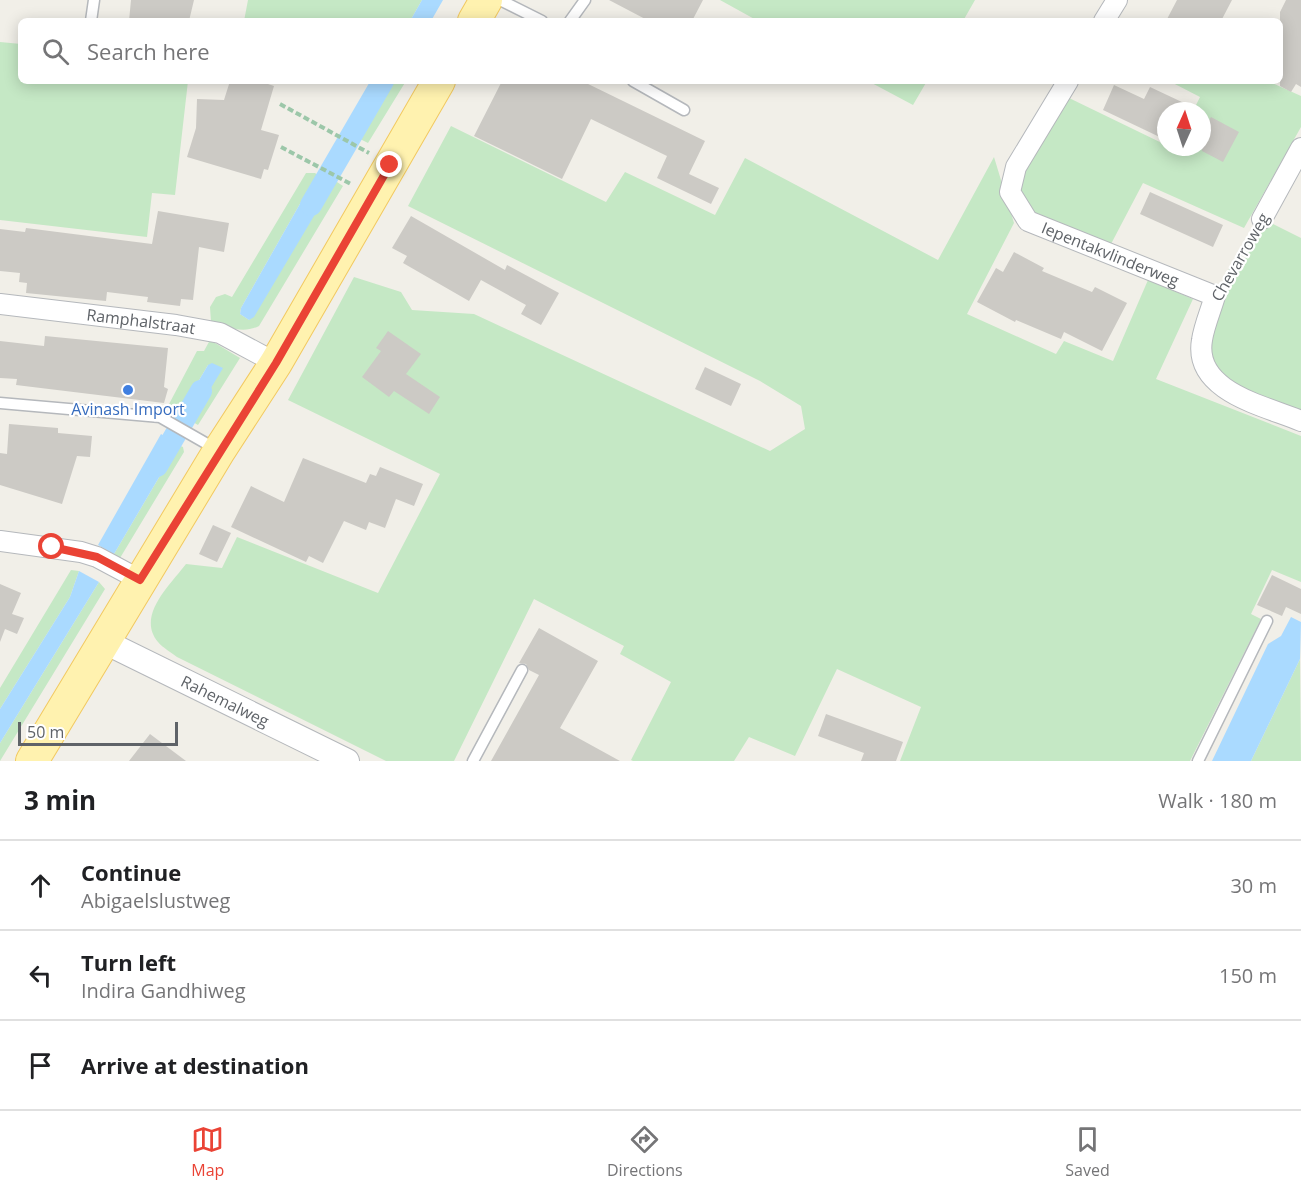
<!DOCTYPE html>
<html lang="en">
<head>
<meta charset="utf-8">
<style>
  :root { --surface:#fff; --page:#f2f2f2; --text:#202124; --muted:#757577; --line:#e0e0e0; --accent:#ea4335 }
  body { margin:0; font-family:"Open Sans",sans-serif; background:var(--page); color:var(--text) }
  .compass { position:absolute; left:1157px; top:102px; width:54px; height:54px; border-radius:50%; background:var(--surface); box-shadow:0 3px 15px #0003; rotate:3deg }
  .scale { position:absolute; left:18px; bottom:15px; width:160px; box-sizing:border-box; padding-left:6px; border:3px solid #5f6368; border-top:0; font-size:16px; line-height:21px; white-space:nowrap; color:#5f6368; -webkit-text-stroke:4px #fff; paint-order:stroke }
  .stop { position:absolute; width:18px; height:18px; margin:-14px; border:4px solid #ea4335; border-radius:50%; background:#fff }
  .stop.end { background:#ea4335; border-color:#fff; box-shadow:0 2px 6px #0008 }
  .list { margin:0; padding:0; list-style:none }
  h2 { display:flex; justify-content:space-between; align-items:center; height:78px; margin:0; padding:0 24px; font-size:26px }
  h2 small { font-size:20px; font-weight:400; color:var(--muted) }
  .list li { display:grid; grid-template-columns:39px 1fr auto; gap:18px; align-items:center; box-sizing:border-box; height:90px; padding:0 24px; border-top:2px solid var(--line) }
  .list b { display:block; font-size:22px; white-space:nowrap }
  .list p { margin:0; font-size:20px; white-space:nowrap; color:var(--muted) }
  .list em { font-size:20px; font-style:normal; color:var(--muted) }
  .icon { flex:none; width:33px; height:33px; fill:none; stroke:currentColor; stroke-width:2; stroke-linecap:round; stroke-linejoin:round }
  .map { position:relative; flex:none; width:1301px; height:761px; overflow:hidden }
  .search { position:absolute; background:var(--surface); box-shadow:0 3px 15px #0003; left:18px; right:18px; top:18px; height:66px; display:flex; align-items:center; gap:15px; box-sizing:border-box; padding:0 21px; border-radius:9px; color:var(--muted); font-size:22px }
  .sheet { height:348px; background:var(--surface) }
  nav { display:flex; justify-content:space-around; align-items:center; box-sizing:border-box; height:84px; border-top:2px solid var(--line); background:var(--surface); font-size:16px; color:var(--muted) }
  nav a { display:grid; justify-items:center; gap:3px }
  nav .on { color:var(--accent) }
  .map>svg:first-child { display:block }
  .green { fill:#c5e8c5 }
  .water { fill:#aadaff }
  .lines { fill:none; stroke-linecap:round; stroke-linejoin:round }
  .canal { stroke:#aadaff; stroke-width:22 }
  .building { fill:#cccac5 }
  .service-casing { stroke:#b5b8bc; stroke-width:13 }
  .minor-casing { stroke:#b5b8bc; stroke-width:22 }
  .tertiary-casing { stroke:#b5b8bc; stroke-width:26 }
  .primary-casing { stroke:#f2c960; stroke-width:34 }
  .path { stroke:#9cc7a9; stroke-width:4; stroke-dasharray:6 3; stroke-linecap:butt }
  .service { stroke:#fff; stroke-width:10 }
  .minor { stroke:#fff; stroke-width:20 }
  .tertiary { stroke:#fff; stroke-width:24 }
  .primary { stroke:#fff2af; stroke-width:32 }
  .route { stroke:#ea4335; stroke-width:8 }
  .shop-dot { fill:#3f7fe0; stroke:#fff; stroke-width:2 }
  .labels { text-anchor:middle; stroke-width:4.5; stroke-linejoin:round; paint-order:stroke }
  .street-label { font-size:16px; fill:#5f6368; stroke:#fff }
  .shop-label { font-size:16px; fill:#366cbe; stroke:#fff }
</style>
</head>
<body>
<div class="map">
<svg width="1301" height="761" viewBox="0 0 1301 761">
  <rect width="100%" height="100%" fill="#f1efe8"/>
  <path class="green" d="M 248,0 L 422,0 L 410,21 L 244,21 Z
    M 720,0 L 975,0 L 963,21 L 758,21 Z
    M 0,42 L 21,44 L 21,81 L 188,81 L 175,195 L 152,193 L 147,237 L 0,220 Z
    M 395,81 L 406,81 L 368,143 L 358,138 Z
    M 868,81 L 927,81 L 913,105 Z
    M 1169,81 L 1268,81 L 1301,96 L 1301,127 L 1244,228 L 1143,183 L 1111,244 L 1030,213 L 1018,189 L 1026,164 L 1067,97 L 1166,145 L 1166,147 L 1202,147 L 1202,111 L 1193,111 L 1200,97 Z
    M 451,126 L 606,202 L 625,172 L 715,215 L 745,158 L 938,260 L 994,157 L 1014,223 L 967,314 L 1056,354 L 1064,341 L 1113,361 L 1148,280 L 1193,299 L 1156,379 L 1301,436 L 1301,582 L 1272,570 L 1251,614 L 1261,619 L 1190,761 L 900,761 L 921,707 L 837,669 L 795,756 L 749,737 L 734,761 L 633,761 L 631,760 L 671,682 L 620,654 L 624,646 L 534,599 L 454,761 L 386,761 L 177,657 C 171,652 163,648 158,642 C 136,616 170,585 186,564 L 222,568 L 237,537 L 378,593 L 440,474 L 288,400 L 354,277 L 401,292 L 412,310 L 474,314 L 770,451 L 805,429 L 801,406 L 760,381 L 408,206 Z
    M 306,173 L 315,173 L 319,176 L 314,179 L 241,308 L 240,314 L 249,320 L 332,183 L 337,182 L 343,186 L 259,326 C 243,334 227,327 211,322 L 210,307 L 216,297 L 225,294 L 232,297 Z
    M 1267,221 L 1301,238 L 1301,413 C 1285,406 1236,389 1225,379 C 1184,345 1248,256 1267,221 Z
    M 210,340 L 240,358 L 198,425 L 191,421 L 222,368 L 208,365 L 179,414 L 168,406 L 197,351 L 204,351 Z
    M 178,445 L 183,447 L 184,452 L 120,558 L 114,554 Z
    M 71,570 L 79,571 L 70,597 L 0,709 L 0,688 Z
    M 99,582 L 105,589 L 0,761 L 0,743 Z
    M 1300,659 L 1301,761 L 1251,761 Z"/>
  <path class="water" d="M 422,0 L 443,0 L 431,21 L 410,21 Z
    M 375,81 L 395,81 L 358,138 L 343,129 Z
    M 336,142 L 351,152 L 342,170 L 337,171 L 325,163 Z
    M 319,176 L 332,183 L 330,189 L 254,317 L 249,320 L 240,314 L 241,308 L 314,179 Z
    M 212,363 L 223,368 L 191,421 L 179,414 L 208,365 Z
    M 161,434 L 178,445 L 114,554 L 98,545 Z
    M 79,571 L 99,582 L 0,743 L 0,709 L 70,597 Z
    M 1291,617 L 1301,622 L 1300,659 L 1251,761 L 1212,761 L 1268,644 L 1281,636 Z"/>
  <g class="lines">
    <path class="canal" d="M 311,205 L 383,81
      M 157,466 L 201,391"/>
  </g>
  <path class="building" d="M 131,0 L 194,0 L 189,21 L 129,21 Z
    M 609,0 L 703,0 L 692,21 L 649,21 Z
    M 1177,0 L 1232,0 L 1221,21 L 1166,21 Z
    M 1286,0 L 1301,0 L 1301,87 L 1296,84 L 1291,92 L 1280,86 L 1280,12 Z
    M 230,81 L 259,81 L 274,86 L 261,130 L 279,135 L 268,170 L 264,169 L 261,179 L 187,157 L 196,128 L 197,99 L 224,100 Z
    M 502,81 L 582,81 L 705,141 L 689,174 L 719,188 L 711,204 L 657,178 L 667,156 L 591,119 L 562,179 L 474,136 Z
    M 1114,85 L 1144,99 L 1150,87 L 1201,111 L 1166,111 L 1166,140 L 1103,110 Z
    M 1211,117 L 1239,132 L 1223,162 L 1202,151 L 1202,133 Z
    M 1150,192 L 1223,225 L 1213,247 L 1140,214 Z
    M 158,211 L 229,223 L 224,252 L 199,247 L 193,300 L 181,299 L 180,306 L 147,302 L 148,297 L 107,292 L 106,301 L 26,293 L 27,283 L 19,282 L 20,273 L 0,271 L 0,229 L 25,232 L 26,228 L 152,244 Z
    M 411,216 L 505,270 L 507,265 L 559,293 L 541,325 L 521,314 L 526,305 L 481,280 L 469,301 L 403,263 L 407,256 L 392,248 Z
    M 1014,252 L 1044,268 L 1042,271 L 1092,292 L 1095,287 L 1127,303 L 1102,351 L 1064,332 L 1061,339 L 1016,320 L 1015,322 L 977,302 L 996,268 L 1003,272 Z
    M 388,331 L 421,354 L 406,374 L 440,397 L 429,414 L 394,391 L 389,397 L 362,377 L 381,351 L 376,348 Z
    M 45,336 L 168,348 L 164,387 L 168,389 L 164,403 L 16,385 L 17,379 L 0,378 L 0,341 L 44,346 Z
    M 705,367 L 741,384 L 731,406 L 695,389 Z
    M 9,424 L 58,428 L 58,433 L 92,436 L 90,457 L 77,456 L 62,504 L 0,485 L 0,453 L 7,454 Z
    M 303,458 L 366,483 L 370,474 L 376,476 L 380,467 L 423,484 L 414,506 L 396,499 L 385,528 L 369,522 L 366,530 L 344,521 L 323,563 L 309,556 L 306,562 L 231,527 L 251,486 L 284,502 Z
    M 213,525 L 231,533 L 217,562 L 199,554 Z
    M 1272,575 L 1301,589 L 1301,614 L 1286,607 L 1282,616 L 1257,605 Z
    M 0,584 L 21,593 L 12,614 L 24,618 L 17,634 L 5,629 L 0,642 Z
    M 539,628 L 598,661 L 560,728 L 620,761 L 491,761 L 539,675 L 529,670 L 526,664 L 519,663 Z
    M 826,714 L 903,742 L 896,761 L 861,761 L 864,753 L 818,736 Z
    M 150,734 L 186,761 L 129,761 Z"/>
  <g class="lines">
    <defs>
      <path id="service" d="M 500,0 L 542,21
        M 91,21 L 94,0
        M 570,21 L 585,0
        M 633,81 L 684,110
        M 0,403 L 160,417 L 216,449
        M 473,761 L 522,670
        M 1198,761 L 1267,621"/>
      <g id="minor">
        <path d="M 1104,21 L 1117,0"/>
        <path id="s1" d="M 1068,81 L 1016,167 L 1010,192 L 1028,221 L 1215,296 C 1211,310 1204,326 1202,340 C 1193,392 1266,406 1301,421"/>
        <path d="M 1262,219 L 1301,148"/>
        <path id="s2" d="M 0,304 L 176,325 L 220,333 L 276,363"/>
        <path d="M 0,541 L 81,552 L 97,557 L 140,580"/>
      </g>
      <g id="tertiary">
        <path id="s3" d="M 103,641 L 347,761"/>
      </g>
      <path id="primary" d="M 474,21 L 486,0
        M 32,761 L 219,451 L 276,363 L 439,81"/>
    </defs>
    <use href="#service" class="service-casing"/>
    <use href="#minor" class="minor-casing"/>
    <use href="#tertiary" class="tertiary-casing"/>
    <use href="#primary" class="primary-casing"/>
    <path class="path" d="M 280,104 L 369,153
      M 281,147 L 351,184
      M 1225,280 L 1252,235"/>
    <use href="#service" class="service"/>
    <use href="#minor" class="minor"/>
    <use href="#tertiary" class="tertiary"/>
    <use href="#primary" class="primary"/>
  </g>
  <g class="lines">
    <path class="route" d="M 52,547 L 97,557 L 140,580 L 276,363 L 390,165"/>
  </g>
  <circle class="shop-dot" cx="128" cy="390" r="6"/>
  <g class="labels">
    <g class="street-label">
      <text dy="6" stroke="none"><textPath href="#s1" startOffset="249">Iepentakvlinderweg</textPath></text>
      <text transform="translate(1240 257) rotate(-60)" y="6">Chevarroweg</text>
      <text dy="6" stroke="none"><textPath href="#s2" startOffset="142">Ramphalstraat</textPath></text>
      <text dy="6" stroke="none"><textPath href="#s3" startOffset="136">Rahemalweg</textPath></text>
    </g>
    <g class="shop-label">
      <text x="128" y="415">Avinash Import</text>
    </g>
  </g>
</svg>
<svg class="compass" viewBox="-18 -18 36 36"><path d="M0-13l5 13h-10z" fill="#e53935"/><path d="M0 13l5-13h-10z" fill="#757577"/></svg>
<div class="scale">50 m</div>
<div class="stop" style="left:52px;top:547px"></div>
<div class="stop end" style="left:390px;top:165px"></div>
<div class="search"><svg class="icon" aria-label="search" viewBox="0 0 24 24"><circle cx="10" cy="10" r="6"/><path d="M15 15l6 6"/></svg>Search here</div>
</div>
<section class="sheet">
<h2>3 min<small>Walk · 180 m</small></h2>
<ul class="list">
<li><svg class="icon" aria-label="ahead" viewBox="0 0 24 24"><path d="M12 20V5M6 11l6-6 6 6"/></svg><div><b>Continue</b><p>Abigaelslustweg</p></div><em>30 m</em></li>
<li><svg class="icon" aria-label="left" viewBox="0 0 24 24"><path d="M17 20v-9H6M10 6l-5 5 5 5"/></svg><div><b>Turn left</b><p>Indira Gandhiweg</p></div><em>150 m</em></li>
<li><svg class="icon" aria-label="arrive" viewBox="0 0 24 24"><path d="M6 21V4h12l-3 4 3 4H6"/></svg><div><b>Arrive at destination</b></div></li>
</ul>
</section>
<nav>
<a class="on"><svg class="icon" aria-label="map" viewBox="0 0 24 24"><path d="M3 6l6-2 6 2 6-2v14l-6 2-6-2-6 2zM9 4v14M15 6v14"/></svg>Map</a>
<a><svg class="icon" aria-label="directions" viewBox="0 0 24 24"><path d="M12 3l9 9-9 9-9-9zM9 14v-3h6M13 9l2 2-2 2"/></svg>Directions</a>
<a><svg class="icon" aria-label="saved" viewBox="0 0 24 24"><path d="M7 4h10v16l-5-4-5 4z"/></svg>Saved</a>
</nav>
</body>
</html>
